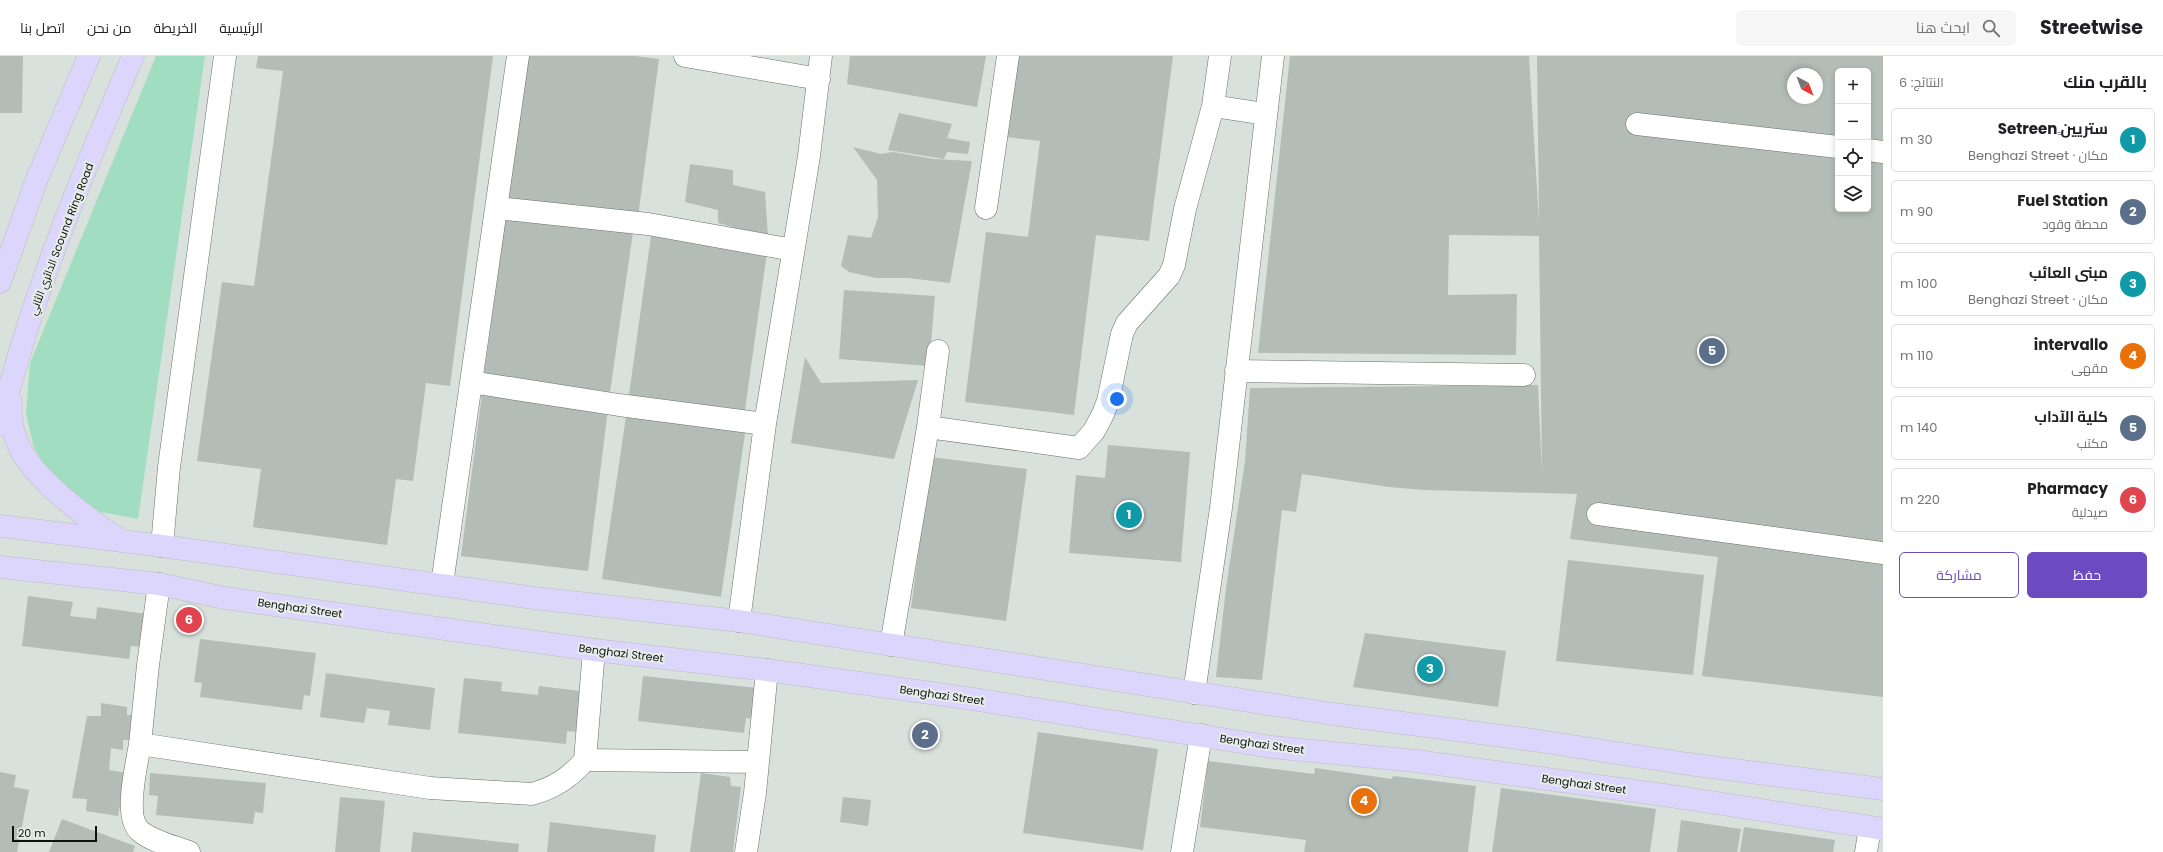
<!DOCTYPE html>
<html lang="ar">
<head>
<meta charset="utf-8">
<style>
  :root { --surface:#fff; --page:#f6f6f6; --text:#202124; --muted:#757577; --line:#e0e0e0; --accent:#6b4ac2 }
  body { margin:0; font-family:Poppins,Cairo,sans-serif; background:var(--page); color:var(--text); direction:rtl }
  .controls { position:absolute; right:12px; top:12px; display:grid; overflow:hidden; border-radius:6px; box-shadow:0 2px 6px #0003 }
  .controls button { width:36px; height:36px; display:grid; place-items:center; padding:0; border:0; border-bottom:1px solid var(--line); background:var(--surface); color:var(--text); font:20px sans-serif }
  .compass { position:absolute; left:1787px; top:12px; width:36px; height:36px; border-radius:50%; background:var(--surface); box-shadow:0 2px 6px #0003; rotate:138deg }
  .scale { position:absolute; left:12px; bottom:10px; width:85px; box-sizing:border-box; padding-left:4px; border:2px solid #0e110f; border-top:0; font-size:11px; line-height:14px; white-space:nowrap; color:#0e110f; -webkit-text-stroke:3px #e7eeea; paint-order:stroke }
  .you { position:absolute; left:1117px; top:343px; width:14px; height:14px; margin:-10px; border:3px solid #fff; border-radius:50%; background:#1a73e8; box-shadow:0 0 0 6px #1a73e833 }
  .badge { display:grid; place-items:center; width:26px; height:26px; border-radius:50%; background:var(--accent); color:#fff; font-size:13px; font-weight:700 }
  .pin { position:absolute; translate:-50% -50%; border:2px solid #fff; box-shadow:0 1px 4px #0006 }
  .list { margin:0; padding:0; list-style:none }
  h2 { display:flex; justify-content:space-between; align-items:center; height:52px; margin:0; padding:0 16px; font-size:17px }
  h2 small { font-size:13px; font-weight:400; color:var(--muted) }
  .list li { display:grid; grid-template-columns:26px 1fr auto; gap:12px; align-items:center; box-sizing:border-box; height:64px; margin:0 8px 8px; padding:0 8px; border:1px solid var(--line); border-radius:6px }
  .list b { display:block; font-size:15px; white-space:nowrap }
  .list p { margin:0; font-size:13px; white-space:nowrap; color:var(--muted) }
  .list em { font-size:13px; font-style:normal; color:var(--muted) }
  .actions { display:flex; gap:8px; padding:12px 16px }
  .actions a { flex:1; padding:9px 0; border:1px solid var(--accent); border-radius:6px; text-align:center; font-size:14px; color:var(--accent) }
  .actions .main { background:var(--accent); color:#fff }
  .icon { flex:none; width:22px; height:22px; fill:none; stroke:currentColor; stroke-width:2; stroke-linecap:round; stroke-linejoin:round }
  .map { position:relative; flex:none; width:1883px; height:796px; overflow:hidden; direction:ltr }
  header { display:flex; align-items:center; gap:24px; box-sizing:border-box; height:56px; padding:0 20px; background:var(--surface); border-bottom:1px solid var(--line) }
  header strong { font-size:19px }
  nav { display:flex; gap:22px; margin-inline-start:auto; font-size:14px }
  .search { width:280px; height:36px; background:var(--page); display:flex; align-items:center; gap:10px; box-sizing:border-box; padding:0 14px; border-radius:6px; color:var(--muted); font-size:15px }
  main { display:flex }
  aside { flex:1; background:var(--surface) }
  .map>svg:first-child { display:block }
  .green { fill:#a1dec1 }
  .building { fill:#b4bcb8; fill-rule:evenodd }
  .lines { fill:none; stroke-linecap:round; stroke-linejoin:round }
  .minor-casing { stroke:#69706d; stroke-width:23 }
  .major-casing { stroke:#bcbcbc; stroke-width:23 }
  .minor { stroke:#fff; stroke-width:22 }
  .major { stroke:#dcd6fd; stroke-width:22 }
  .labels { text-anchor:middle; stroke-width:4; stroke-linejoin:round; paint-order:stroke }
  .street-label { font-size:11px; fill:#0e110f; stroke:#e7eeea }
</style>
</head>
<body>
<header>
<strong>Streetwise</strong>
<div class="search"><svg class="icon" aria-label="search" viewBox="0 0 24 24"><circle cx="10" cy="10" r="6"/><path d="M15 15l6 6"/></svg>ابحث هنا</div>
<nav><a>الرئيسية</a><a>الخريطة</a><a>من نحن</a><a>اتصل بنا</a></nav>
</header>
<main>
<aside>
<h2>بالقرب منك<small>النتائج: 6</small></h2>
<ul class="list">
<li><span class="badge" style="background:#0f9aa8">1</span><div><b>ستريين ٍSetreen</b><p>مكان · Benghazi Street</p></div><em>30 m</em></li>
<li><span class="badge" style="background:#5c6f8a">2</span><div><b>Fuel Station</b><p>محطة وقود</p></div><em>90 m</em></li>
<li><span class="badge" style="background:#0f9aa8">3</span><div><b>مبنى العائب</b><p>مكان · Benghazi Street</p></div><em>100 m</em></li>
<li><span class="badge" style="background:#e8710a">4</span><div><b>intervallo</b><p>مقهى</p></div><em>110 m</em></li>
<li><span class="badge" style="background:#5c6f8a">5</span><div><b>كلية الآداب</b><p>مكتب</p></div><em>140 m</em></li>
<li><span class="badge" style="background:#e0444e">6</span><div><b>Pharmacy</b><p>صيدلية</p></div><em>220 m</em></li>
</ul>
<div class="actions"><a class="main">حفظ</a><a>مشاركة</a></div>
</aside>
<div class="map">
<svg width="1883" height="796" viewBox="0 0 1883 796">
  <rect width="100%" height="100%" fill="#d9e1dd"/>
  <path class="green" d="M 156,0 L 205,0 L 138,463 L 95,455 L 54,424 L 34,392 L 26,358 L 30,307 Z"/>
  <path class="building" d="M 0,0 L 23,0 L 22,57 L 0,57 Z
    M 258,0 L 493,0 L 450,330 L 426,327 L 413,425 L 396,423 L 387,489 L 253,471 L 261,413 L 197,405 L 222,226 L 254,230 L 283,15 L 256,12 Z
    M 527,0 L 635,0 L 659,3 L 638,161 L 508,145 Z
    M 850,0 L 986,0 L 977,51 L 847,28 Z
    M 1017,0 L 1173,0 L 1149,185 L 1096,179 L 1074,359 L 965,346 L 986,176 L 1028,181 L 1040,85 L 1006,81 Z
    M 1290,0 L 1529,0 L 1539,167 L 1537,0 L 1883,0 L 1883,641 L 1702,620 L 1718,501 L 1570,483 L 1577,438 L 1424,434 L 1389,431 L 1302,418 L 1296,456 L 1282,454 L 1262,624 L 1216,621 L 1226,532 L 1245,405 L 1250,332 L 1538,329 L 1542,417 L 1539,180 L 1449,179 L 1448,239 L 1517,238 L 1516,299 L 1258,297 ZM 1838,15 L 1868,15 L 1868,153 L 1838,153 ZM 1793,18 L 1817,18 L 1817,42 L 1793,42 Z
    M 899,57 L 952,68 L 947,82 L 970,86 L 968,98 L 947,96 L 944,103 L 888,94 Z
    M 853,91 L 881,98 L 893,96 L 934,103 L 972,105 L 950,227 L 908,222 L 876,222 L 849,216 L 841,210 L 848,179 L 871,182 L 878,161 L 877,124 Z
    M 690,108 L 733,114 L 733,129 L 765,136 L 768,181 L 718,167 L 718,154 L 685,146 Z
    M 506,159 L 633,176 L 610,336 L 484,319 Z
    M 651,180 L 767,196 L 745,354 L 629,339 Z
    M 844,234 L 935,240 L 929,310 L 839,303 Z
    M 805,301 L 821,327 L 918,324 L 894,403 L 791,387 Z
    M 482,338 L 608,353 L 588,515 L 461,500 Z
    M 627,354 L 746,371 L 721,541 L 602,523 Z
    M 1108,389 L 1190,396 L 1181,506 L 1069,497 L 1076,419 L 1105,422 Z
    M 931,401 L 1027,413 L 1006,565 L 911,552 Z
    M 1568,504 L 1704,519 L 1693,619 L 1556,605 Z
    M 28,540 L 73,546 L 70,560 L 96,563 L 97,551 L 147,558 L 142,591 L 131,590 L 129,603 L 22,590 Z
    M 1365,577 L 1506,595 L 1498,651 L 1353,631 Z
    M 200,583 L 316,597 L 310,640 L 304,639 L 302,654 L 200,641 L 202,627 L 194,626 Z
    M 326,617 L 435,632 L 430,674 L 388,669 L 390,655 L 367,652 L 364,667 L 320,661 Z
    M 643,620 L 758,632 L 755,663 L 746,662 L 744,677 L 638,665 Z
    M 464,622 L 502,626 L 501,635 L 538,639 L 539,630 L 580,635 L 576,676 L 567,675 L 566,688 L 458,677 Z
    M 101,647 L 127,651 L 127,659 L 132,659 L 129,684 L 123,684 L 123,694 L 111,692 L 109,714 L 126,717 L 118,760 L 86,755 L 87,743 L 72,742 L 87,660 L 101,660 Z
    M 1038,676 L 1158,693 L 1143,794 L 1023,777 Z
    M 1208,705 L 1314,718 L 1315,712 L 1392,723 L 1393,720 L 1476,730 L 1468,796 L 1304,796 L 1306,784 L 1200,771 Z
    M 0,716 L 16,719 L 14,731 L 29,734 L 17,796 L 0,796 Z
    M 150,717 L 266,727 L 263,757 L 255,756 L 253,768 L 156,759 L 158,740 L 149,739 Z
    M 701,717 L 730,721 L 731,730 L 741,731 L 733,796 L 690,796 Z
    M 1501,732 L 1656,753 L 1650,796 L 1492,796 Z
    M 340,741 L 385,745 L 380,796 L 335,796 Z
    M 843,741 L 871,744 L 868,770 L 840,766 Z
    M 62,763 L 135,790 L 133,796 L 49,796 Z
    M 1681,764 L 1741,773 L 1737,796 L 1677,796 Z
    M 550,766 L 656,779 L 654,796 L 547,796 Z
    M 1744,771 L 1835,784 L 1833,796 L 1740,796 Z
    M 413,776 L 519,788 L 518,796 L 411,796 Z"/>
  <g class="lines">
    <defs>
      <path id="minor" d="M 685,0 L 819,23
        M 1213,50 L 1265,58
        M 1637,68 L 1838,91
        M 1868,94 L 1883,96
        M 497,152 L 648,168 L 793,194
        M 986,152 L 1008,0
        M 1236,315 L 1524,319
        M 471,326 L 619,349 L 765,368
        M 928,371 L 1079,392 L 1094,375 L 1103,358 L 1108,345 L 1122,278 L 1127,267 L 1169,220 L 1174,209 L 1185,153 L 1213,50 L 1220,0
        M 1598,458 L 1883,497
        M 162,490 L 169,411 L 225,0
        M 159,528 L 148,609 L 140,688 L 430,732 L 532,738 C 554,732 570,722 585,704 L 594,594
        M 442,528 L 518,0
        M 739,565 L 765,368 L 809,100 L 821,0
        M 891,589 L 928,371 L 938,295
        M 1194,637 L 1221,452 L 1273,0
        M 140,688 C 137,708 123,761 140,775 C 153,786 173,790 189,796
        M 585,704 L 758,706
        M 746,796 L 755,737 L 767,614
        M 1182,796 L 1201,679
        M 1866,796 L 1870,772"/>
      <path id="major" d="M 0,226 L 37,123 L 89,0
        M 11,346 C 10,360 12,375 18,388 C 32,422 87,462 117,482
        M 0,369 C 30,243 82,119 133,0
        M 0,470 L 162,490 L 534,542 L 739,565 L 1326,657 L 1533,684 L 1688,708 L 1883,733
        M 0,511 L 159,528 L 225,542 L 594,594 L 767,614 L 973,643 L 1271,691 L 1416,705 L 1671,740 L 1883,773"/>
    </defs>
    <use href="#minor" class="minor-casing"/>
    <use href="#major" class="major-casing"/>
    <use href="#minor" class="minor"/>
    <use href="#major" class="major"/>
  </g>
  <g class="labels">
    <g class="street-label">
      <text transform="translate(61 183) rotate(-69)" y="4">الدائري الثاني Scound Ring Road</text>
      <text transform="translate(300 552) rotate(8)" y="4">Benghazi Street</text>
      <text transform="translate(621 597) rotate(7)" y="4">Benghazi Street</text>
      <text transform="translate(942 639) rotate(8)" y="4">Benghazi Street</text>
      <text transform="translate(1262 688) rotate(8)" y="4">Benghazi Street</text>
      <text transform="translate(1584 728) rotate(8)" y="4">Benghazi Street</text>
    </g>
  </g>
</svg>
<div class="controls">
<button>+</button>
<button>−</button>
<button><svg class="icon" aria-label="locate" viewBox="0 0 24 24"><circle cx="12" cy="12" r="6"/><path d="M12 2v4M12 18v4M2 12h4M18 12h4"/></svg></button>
<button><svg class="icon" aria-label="layers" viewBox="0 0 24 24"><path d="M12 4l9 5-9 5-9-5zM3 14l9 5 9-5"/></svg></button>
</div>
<svg class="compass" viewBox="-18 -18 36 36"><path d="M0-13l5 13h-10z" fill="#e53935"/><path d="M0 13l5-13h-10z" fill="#757577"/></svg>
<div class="scale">20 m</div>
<div class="you"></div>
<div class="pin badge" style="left:1129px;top:459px;background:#0f9aa8">1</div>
<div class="pin badge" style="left:925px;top:679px;background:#5c6f8a">2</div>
<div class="pin badge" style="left:1430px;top:613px;background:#0f9aa8">3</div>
<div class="pin badge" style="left:1364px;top:745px;background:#e8710a">4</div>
<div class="pin badge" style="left:1712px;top:295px;background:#5c6f8a">5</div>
<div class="pin badge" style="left:189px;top:564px;background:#e0444e">6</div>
</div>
</main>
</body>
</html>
